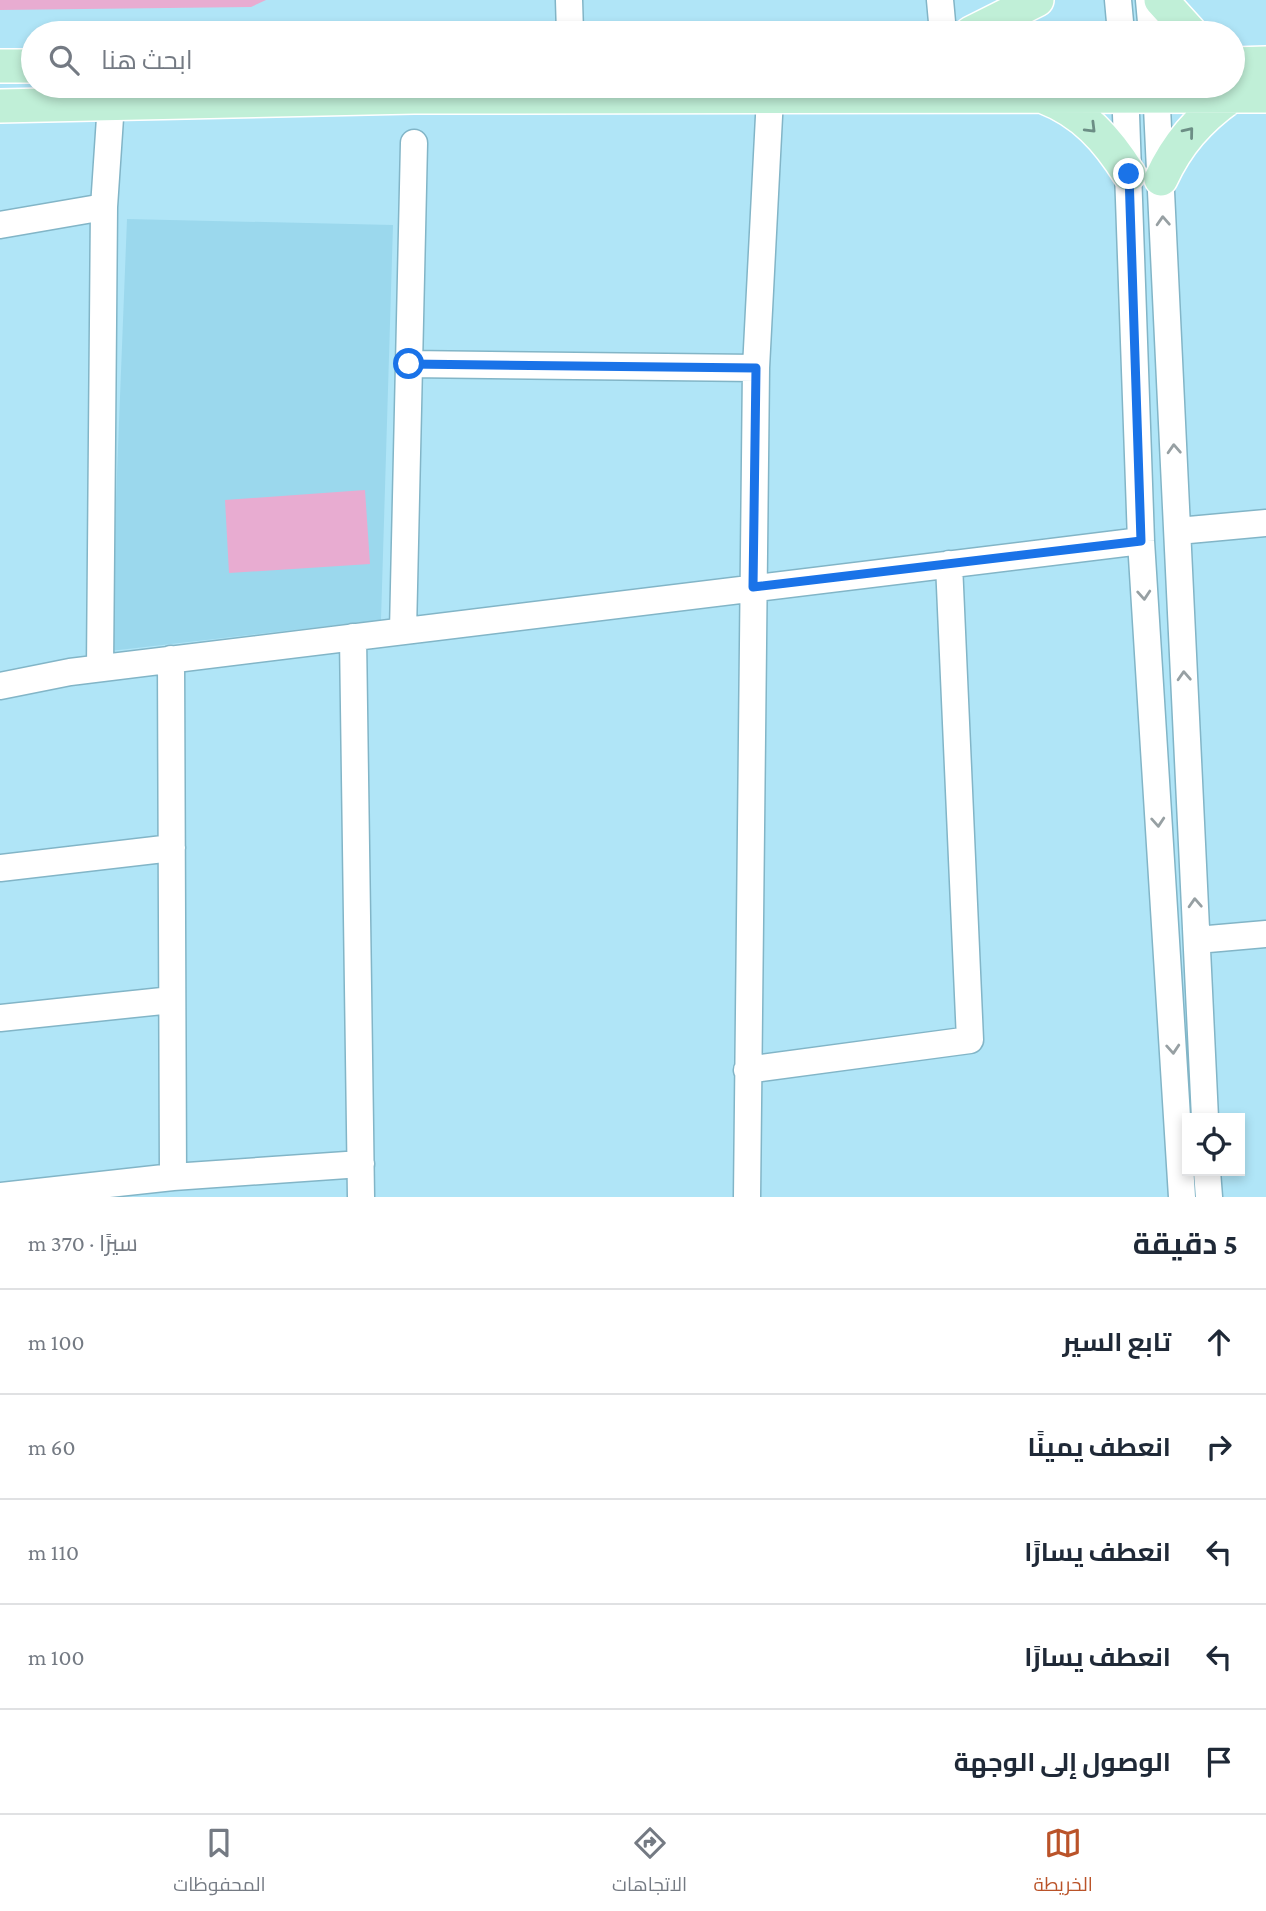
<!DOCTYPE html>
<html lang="ar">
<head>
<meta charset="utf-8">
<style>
  :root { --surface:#fff; --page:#f2f2f3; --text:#1f2937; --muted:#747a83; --line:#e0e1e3; --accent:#ba5329 }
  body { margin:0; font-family:"Crimson Pro",Cairo,serif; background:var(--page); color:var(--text); direction:rtl }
  .controls { position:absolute; right:21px; bottom:21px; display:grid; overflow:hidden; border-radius:0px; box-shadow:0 4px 10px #0003 }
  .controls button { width:63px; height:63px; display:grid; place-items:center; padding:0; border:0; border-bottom:2px solid var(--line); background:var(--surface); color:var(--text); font:35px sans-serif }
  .stop { position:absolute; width:21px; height:21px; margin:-16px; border:5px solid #1a73e8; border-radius:50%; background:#fff }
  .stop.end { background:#1a73e8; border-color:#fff; box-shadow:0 2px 7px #0008 }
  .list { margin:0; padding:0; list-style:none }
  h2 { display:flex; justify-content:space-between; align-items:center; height:91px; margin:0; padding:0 28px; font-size:30px }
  h2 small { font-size:23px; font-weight:400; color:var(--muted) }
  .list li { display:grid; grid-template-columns:46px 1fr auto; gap:21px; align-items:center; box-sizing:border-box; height:105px; padding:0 28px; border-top:2px solid var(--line) }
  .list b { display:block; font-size:26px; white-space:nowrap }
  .list em { font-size:23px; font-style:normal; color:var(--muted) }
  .icon { flex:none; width:38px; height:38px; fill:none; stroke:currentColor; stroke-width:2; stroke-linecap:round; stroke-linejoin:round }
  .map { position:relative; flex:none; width:1266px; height:1197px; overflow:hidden; direction:ltr }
  .search { position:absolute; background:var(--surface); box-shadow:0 4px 10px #0003; left:21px; right:21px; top:21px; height:77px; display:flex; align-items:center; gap:18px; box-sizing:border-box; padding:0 24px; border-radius:38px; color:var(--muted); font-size:26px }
  .sheet { height:616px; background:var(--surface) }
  nav { display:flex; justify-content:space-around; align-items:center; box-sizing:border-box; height:98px; border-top:2px solid var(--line); background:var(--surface); font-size:19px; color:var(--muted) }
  nav a { display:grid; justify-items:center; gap:4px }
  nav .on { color:var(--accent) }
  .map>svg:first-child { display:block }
  .built { fill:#9bd8ed }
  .green { fill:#e8acd1 }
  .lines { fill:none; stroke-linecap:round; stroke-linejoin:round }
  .minor-casing { stroke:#82b5c7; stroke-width:29 }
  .major-casing { stroke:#fff; stroke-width:36 }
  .minor { stroke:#fff; stroke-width:26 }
  .major { stroke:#c0efd7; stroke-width:33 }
  .oneway { stroke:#6c8e85 }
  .oneway2 { stroke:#97a0a3 }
  .route { stroke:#1a73e8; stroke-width:9 }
</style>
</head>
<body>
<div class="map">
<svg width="1266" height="1197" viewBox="0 0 1266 1197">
  <rect width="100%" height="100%" fill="#b0e5f7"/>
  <path class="built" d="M 127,219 L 393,225 L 381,620 L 110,651 Z"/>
  <path class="green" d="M 0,0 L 266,0 L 251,7 L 0,10 Z
    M 365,490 L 370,564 L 229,573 L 225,500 Z"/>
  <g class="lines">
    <defs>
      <path id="minor" d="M 569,0 L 570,33
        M 940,0 L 943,33
        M 1118,0 L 1121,33
        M 1149,0 L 1152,33
        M 1125,86 L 1141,541 L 1182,1197
        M 1156,86 L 1205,1118
        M 0,225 L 104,207 L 111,103
        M 409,364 L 756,368
        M 1178,531 L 1266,523
        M 403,631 L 414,143
        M 353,637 L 361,1197
        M 171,659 L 173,1177
        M 100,668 L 104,207
        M 0,686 L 70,672 L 1141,541
        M 0,868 L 172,848
        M 1197,940 L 1266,934
        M 0,1018 L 172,1000
        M 747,1070 L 970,1040 L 949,564
        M 1207,1171 L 1209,1197
        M 0,1196 L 173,1177 L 361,1164
        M 747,1197 L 756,368 L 770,97"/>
      <path id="major" d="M 1161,0 L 1191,33
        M 971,33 L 1037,0
        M 1233,64 L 1266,63
        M 0,66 L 33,66
        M 1044,97 C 1083,112 1107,139 1129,174
        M 0,106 L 414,97 L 1266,96
        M 1161,179 C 1177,144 1199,119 1230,97"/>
    </defs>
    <use href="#minor" class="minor-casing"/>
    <use href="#major" class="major-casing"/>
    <use href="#minor" class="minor"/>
    <use href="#major" class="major"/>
  </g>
  <defs><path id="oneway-chevron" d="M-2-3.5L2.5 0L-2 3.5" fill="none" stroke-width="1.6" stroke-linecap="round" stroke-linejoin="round" transform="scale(1.75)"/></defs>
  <g class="oneway">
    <use href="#oneway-chevron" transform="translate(1091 128) rotate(45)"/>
    <use href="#oneway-chevron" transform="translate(1189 132) rotate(-51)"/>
  </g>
  <g class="oneway2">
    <use href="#oneway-chevron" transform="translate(1163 221) rotate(-93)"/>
    <use href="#oneway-chevron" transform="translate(1174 449) rotate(-93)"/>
    <use href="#oneway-chevron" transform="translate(1144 595) rotate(86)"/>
    <use href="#oneway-chevron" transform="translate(1184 676) rotate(-93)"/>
    <use href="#oneway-chevron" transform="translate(1158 822) rotate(86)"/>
    <use href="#oneway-chevron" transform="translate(1195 903) rotate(-93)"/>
    <use href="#oneway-chevron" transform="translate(1173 1049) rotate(86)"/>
  </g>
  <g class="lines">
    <path class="route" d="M 409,364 L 756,368 L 753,587 L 1141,541 L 1129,174"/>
  </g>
</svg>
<div class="controls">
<button><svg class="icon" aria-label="locate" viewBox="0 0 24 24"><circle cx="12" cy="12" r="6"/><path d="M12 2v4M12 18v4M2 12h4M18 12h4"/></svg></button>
</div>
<div class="stop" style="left:409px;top:364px"></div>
<div class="stop end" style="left:1129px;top:174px"></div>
<div class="search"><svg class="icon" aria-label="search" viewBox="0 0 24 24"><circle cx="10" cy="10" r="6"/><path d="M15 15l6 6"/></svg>ابحث هنا</div>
</div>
<section class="sheet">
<h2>5 دقيقة<small>سيرًا · 370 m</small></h2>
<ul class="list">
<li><svg class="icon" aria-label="ahead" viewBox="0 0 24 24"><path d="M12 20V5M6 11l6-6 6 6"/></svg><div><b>تابع السير</b></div><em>100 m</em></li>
<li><svg class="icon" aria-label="right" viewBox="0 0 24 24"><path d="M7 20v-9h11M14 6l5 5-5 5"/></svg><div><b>انعطف يمينًا</b></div><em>60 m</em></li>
<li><svg class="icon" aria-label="left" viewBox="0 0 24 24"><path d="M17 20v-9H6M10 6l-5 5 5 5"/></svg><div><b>انعطف يسارًا</b></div><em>110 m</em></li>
<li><svg class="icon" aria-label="left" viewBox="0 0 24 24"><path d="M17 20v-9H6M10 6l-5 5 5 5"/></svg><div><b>انعطف يسارًا</b></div><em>100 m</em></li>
<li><svg class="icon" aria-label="arrive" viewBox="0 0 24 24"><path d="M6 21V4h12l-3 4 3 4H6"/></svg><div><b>الوصول إلى الوجهة</b></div></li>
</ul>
</section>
<nav>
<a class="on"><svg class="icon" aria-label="map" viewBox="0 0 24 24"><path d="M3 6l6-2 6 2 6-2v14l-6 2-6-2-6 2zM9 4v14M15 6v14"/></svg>الخريطة</a>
<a><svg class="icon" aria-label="directions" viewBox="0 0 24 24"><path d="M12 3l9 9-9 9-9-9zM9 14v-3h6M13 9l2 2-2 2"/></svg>الاتجاهات</a>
<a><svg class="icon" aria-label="saved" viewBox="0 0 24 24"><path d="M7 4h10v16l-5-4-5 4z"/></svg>المحفوظات</a>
</nav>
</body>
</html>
